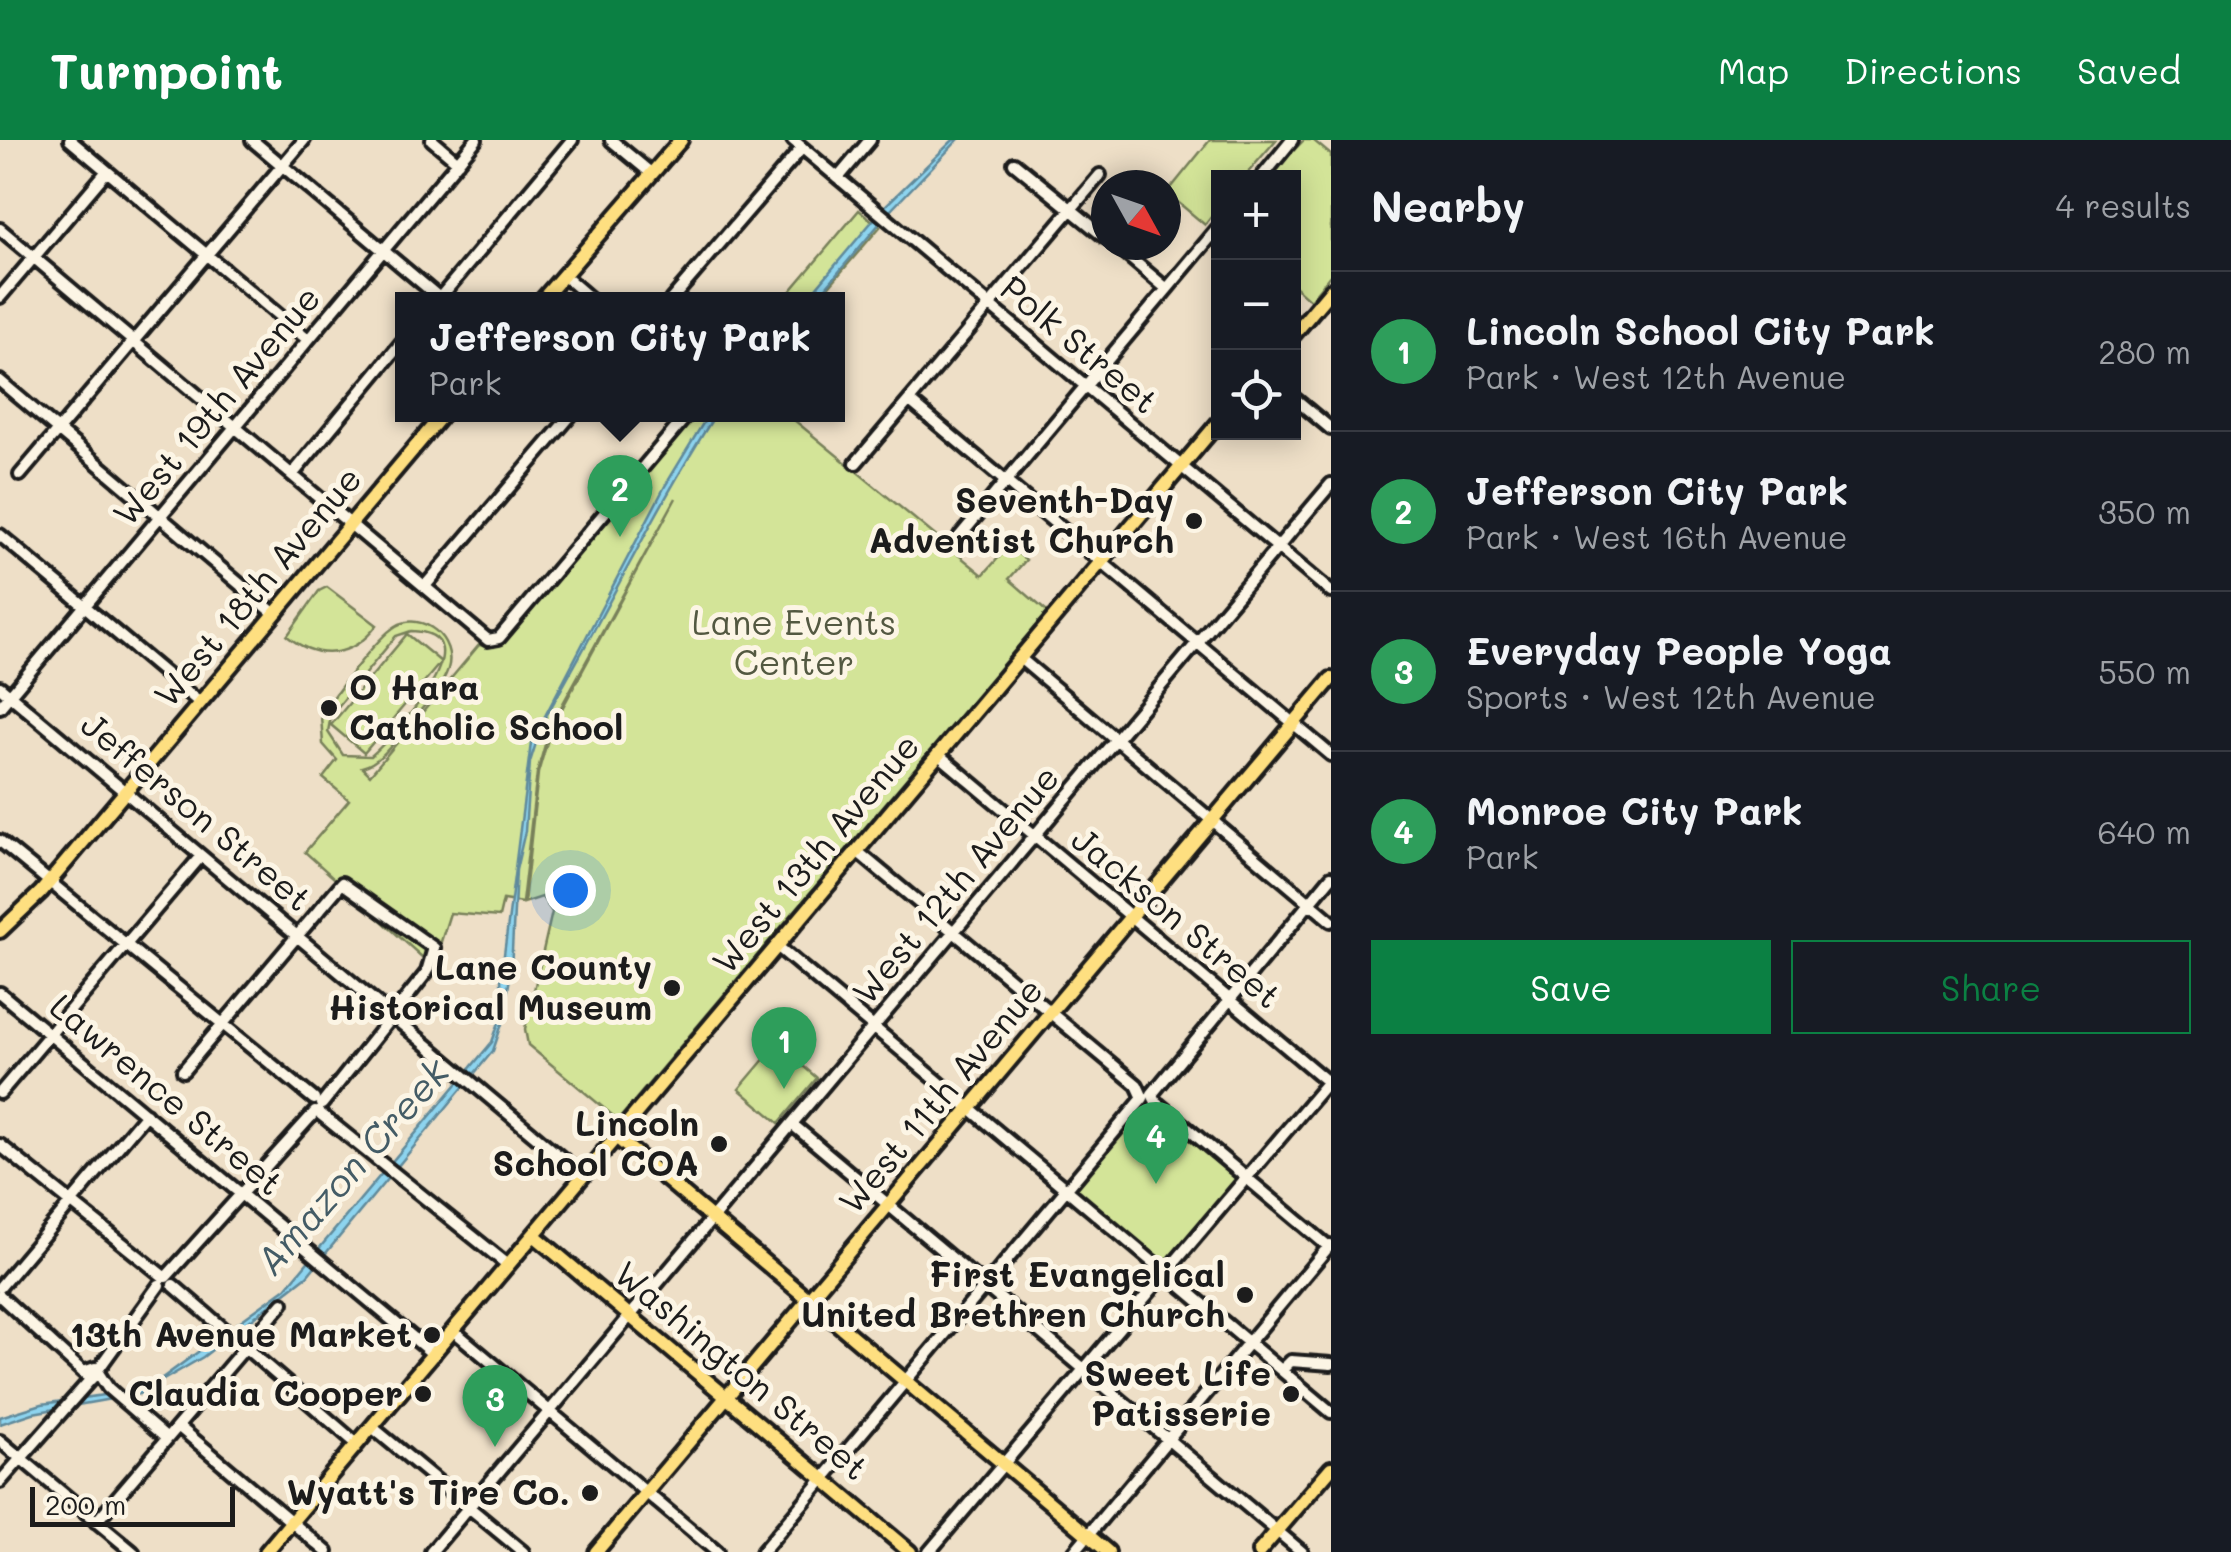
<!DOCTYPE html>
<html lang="en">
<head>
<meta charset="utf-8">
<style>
  :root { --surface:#171b24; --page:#20242c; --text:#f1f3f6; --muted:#9ea1a6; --line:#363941; --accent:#0b8043 }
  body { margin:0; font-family:Mali,sans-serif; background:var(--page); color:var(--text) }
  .controls { position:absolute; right:30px; top:30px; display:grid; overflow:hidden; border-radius:0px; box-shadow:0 5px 25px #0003 }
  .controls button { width:90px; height:90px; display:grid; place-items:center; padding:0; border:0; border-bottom:2px solid var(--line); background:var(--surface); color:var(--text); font:50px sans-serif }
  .compass { position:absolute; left:1091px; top:30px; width:90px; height:90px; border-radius:50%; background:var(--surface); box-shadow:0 5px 25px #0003; rotate:130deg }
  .scale { position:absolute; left:30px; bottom:25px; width:205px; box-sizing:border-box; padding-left:10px; border:5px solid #1c1c1c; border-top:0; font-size:28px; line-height:35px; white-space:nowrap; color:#1c1c1c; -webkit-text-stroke:8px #fcf5e5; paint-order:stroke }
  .you { position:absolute; left:570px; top:750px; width:35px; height:35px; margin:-25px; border:8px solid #fff; border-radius:50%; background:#1a73e8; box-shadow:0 0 0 15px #1a73e833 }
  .badge { display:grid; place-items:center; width:65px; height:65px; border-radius:50%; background:var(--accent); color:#fff; font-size:32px; font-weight:700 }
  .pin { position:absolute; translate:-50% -82px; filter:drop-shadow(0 2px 5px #0008) }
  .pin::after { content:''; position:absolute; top:52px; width:35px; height:30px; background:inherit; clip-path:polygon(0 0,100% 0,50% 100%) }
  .popup { position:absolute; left:395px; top:152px; width:450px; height:130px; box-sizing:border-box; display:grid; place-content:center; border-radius:0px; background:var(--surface); filter:drop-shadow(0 2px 8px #0005); font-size:32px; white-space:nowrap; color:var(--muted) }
  .popup b { font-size:38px; color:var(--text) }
  .popup::after { content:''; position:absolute; left:50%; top:100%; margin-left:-20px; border:20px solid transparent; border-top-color:var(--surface) }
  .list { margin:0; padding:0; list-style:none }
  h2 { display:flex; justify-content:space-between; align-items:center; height:130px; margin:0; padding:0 40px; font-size:42px }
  h2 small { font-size:32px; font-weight:400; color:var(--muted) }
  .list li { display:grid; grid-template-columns:65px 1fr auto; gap:30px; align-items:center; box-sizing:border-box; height:160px; padding:0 40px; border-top:2px solid var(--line) }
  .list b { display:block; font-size:38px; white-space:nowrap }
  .list p { margin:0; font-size:32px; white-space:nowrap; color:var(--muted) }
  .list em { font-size:32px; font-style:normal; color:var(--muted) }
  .actions { display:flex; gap:20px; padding:30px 40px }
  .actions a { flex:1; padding:22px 0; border:2px solid var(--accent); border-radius:0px; text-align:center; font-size:35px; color:var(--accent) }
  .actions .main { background:var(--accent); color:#fff }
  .icon { flex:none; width:55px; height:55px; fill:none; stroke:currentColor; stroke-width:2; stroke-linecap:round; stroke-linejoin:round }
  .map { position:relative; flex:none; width:1331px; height:1412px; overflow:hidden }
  header { display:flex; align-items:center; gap:60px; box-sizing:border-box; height:140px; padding:0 50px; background:var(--accent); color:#fff }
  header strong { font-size:48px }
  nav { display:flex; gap:55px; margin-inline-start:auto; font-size:35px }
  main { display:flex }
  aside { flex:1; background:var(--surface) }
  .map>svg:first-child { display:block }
  .green { fill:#d3e498; stroke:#78805a; stroke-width:2.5; fill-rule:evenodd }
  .water { fill:#8dd4ef; stroke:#608a9b; stroke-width:2.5 }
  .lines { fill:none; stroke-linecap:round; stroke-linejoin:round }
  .minor-casing { stroke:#1c1c1c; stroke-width:18 }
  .major-casing { stroke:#1c1c1c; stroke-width:20 }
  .minor { stroke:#fcf5e5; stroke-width:10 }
  .major { stroke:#fedf80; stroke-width:12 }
  .poi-dot { fill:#1c1c1c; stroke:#fcf5e5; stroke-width:4 }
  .labels { text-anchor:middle; stroke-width:10; stroke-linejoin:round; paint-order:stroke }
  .street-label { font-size:35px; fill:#1c1c1c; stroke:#fcf5e5 }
  .poi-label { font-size:35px; font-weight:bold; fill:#1c1c1c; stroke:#fcf5e5; text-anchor:end }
  .park-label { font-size:35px; fill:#535841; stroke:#fcf5e5 }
  .water-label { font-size:38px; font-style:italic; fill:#445c66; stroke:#fcf5e5 }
</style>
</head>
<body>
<header>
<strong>Turnpoint</strong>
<nav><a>Map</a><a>Directions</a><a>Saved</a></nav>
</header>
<main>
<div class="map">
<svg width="1331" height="1412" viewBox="0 0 1331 1412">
  <rect width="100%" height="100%" fill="#eedfc7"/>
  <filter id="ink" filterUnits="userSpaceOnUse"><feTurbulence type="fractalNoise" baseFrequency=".01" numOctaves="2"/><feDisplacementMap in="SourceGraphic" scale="20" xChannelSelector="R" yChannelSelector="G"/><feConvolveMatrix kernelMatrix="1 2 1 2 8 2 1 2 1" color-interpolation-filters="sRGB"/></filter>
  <g filter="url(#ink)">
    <path class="green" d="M 1210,0 L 1276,0 L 1244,37 L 1218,38 L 1218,68 L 1205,85 L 1167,53 Z
      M 1304,0 L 1313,0 L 1331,15 L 1331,134 L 1310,160 L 1294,146 L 1294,38 L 1268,37 Z
      M 859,70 L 880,87 L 818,159 L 783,160 Z
      M 691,275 L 788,275 L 983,435 L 1009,406 L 1026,420 L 1009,439 L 1047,472 L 618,980 L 528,905 L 525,889 L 552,772 L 542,757 L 524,763 L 538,633 L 551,589 L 676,358 L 550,587 L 537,633 L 522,763 L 503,760 L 499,777 L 450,773 L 433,827 L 305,712 L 349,660 L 323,638 L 337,620 L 323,604 L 321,576 C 334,555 376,498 396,486 C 423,470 457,500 448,529 C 441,550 421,569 407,586 C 394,601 382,622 362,627 L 370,635 L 479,505 L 494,507 ZM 411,491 C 492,493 392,597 371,616 L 343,615 L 328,592 L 331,575 L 396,496 Z
      M 327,447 L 377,485 C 353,517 319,522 287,496 L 319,451 Z
      M 407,494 L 441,522 L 364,613 L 331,585 Z
      M 777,904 L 817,938 L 779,983 L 739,949 Z
      M 1148,964 L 1236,1039 L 1164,1124 L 1076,1050 Z"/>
    <path class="water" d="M 953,0 L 958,0 L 891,70 L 816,159 L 806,160 L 885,66 Z
      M 708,275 L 715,275 C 653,372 603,479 543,581 L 530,622 L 525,691 L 516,730 L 511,831 L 503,881 L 493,911 L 307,1136 L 203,1217 L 139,1254 L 33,1273 L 0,1284 L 0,1277 L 42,1264 L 124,1252 L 158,1241 L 286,1148 L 492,902 L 502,874 L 501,838 L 531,603 L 665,346 Z"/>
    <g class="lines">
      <defs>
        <path id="minor" d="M 70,0 L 308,200
          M 252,0 L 442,160
          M 432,0 L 458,22
          M 611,0 L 652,34
          M 793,0 L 1331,452
          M 1014,23 L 1106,98
          M 838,38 L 870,0
          M 1261,38 L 1292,0
          M 0,89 L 488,500 L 499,498 L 688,274
          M 1115,105 L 1167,149
          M 563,135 L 592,160
          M 0,157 L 107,31
          M 438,160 L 572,0
          M 671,160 L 802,8
          M 0,241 L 275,474
          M 1294,258 L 1331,289
          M 910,261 L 1331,615
          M 856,323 L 1100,35
          M 20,335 L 304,0
          M 292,335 L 402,202
          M 0,395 L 200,563
          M 960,396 L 1218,88
          M 425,446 L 572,274
          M 1021,519 L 1331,781
          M 0,547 L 583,1036
          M 0,567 L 476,0
          M 939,615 L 1330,944
          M 0,701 L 314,959
          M 777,806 L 1331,1272
          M 0,853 L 434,1215
          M 183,931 L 342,743 L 434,808 L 427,832 L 322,964
          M 0,953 L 201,716
          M 318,972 L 508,1125
          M 792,984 L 1302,1412
          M 0,1005 L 164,1137
          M 1329,1107 L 1156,962 L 1152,954 L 1331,737
          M 166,1137 L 315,972
          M 173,1145 L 357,1304
          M 0,1147 L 146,974
          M 0,1156 L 84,1233
          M 454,1191 L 717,1412
          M 1282,1230 L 1291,1221 L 1331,1224
          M 97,1231 L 159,1145
          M 97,1233 L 90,1240 L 84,1232 L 95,1228 L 108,1248 L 167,1299
          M 178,1286 L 327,1412
          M 372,1287 L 523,1412
          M 0,1301 L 133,1412
          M 0,1342 L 90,1240
          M 96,1382 L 283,1163
          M 431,1412 L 1331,344
          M 762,1412 L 1143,958 L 1137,945 L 858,712
          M 929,1412 L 1331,938
          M 1074,1412 L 1330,1105"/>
        <path id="major" d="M 542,160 L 681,0
          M 1294,194 L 1331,150
          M 0,791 L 41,752 L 443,274
          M 616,997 L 1108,1412
          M 534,1095 L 910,1412
          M 266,1412 L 1218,283
          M 596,1412 L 1331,539
          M 1259,1412 L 1331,1328"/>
      </defs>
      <use href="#minor" class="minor-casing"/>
      <use href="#major" class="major-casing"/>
      <use href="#minor" class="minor"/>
      <use href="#major" class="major"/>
    </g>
  </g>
  <g class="poi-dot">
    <circle cx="1194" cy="381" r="10"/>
    <circle cx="329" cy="568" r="10"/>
    <circle cx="672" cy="848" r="10"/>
    <circle cx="719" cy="1004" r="10"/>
    <circle cx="1245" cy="1155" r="10"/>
    <circle cx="432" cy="1195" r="10"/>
    <circle cx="423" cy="1254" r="10"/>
    <circle cx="1291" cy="1254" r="10"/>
    <circle cx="590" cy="1353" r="10"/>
  </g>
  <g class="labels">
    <g class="street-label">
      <text transform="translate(1079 205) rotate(40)" y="12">Polk Street</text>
      <text transform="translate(217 266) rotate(-50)" y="12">West 19th Avenue</text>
      <text transform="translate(258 447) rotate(-50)" y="12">West 18th Avenue</text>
      <text transform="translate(196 672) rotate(40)" y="12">Jefferson Street</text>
      <text transform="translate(816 714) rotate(-50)" y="12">West 13th Avenue</text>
      <text transform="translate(956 745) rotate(-50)" y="12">West 12th Avenue</text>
      <text transform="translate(1176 778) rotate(40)" y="12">Jackson Street</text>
      <text transform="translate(166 955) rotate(40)" y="12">Lawrence Street</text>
      <text transform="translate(941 956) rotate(-50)" y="12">West 11th Avenue</text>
      <text transform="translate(741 1231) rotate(40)" y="12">Washington Street</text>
    </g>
    <g class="poi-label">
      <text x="1174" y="373">Seventh-Day<tspan x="1174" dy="40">Adventist Church</tspan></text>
      <text x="349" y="560" text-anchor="start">O Hara<tspan x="349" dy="40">Catholic School</tspan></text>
      <text x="652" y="840">Lane County<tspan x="652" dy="40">Historical Museum</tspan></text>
      <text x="699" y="996">Lincoln<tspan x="699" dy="40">School COA</tspan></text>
      <text x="1225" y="1147">First Evangelical<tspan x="1225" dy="40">United Brethren Church</tspan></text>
      <text x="412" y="1207">13th Avenue Market</text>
      <text x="1271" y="1246">Sweet Life<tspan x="1271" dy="40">Patisserie</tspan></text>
      <text x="403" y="1266">Claudia Cooper</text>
      <text x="570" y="1365">Wyatt's Tire Co.</text>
    </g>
    <g class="park-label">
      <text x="794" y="495">Lane Events<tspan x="794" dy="40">Center</tspan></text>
    </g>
    <g class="water-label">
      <text transform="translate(353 1027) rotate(-49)" y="13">Amazon Creek</text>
    </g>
  </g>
</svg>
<div class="controls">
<button>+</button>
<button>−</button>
<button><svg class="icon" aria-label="locate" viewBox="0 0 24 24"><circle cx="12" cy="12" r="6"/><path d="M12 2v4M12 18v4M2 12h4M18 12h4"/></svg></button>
</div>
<svg class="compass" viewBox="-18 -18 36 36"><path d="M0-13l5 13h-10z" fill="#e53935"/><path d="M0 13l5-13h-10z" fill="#9ea1a6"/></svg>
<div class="scale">200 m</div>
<div class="you"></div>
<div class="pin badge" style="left:784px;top:949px;background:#2e9e5b">1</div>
<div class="pin badge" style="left:620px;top:397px;background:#2e9e5b">2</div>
<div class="popup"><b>Jefferson City Park</b>Park</div>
<div class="pin badge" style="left:495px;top:1307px;background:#2e9e5b">3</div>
<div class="pin badge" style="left:1156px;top:1044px;background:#2e9e5b">4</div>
</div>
<aside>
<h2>Nearby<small>4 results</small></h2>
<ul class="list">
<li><span class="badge" style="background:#2e9e5b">1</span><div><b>Lincoln School City Park</b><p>Park · West 12th Avenue</p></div><em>280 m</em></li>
<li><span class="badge" style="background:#2e9e5b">2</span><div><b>Jefferson City Park</b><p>Park · West 16th Avenue</p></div><em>350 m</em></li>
<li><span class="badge" style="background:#2e9e5b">3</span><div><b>Everyday People Yoga</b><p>Sports · West 12th Avenue</p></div><em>550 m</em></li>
<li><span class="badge" style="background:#2e9e5b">4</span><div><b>Monroe City Park</b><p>Park</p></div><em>640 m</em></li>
</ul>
<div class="actions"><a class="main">Save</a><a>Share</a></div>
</aside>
</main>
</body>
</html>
